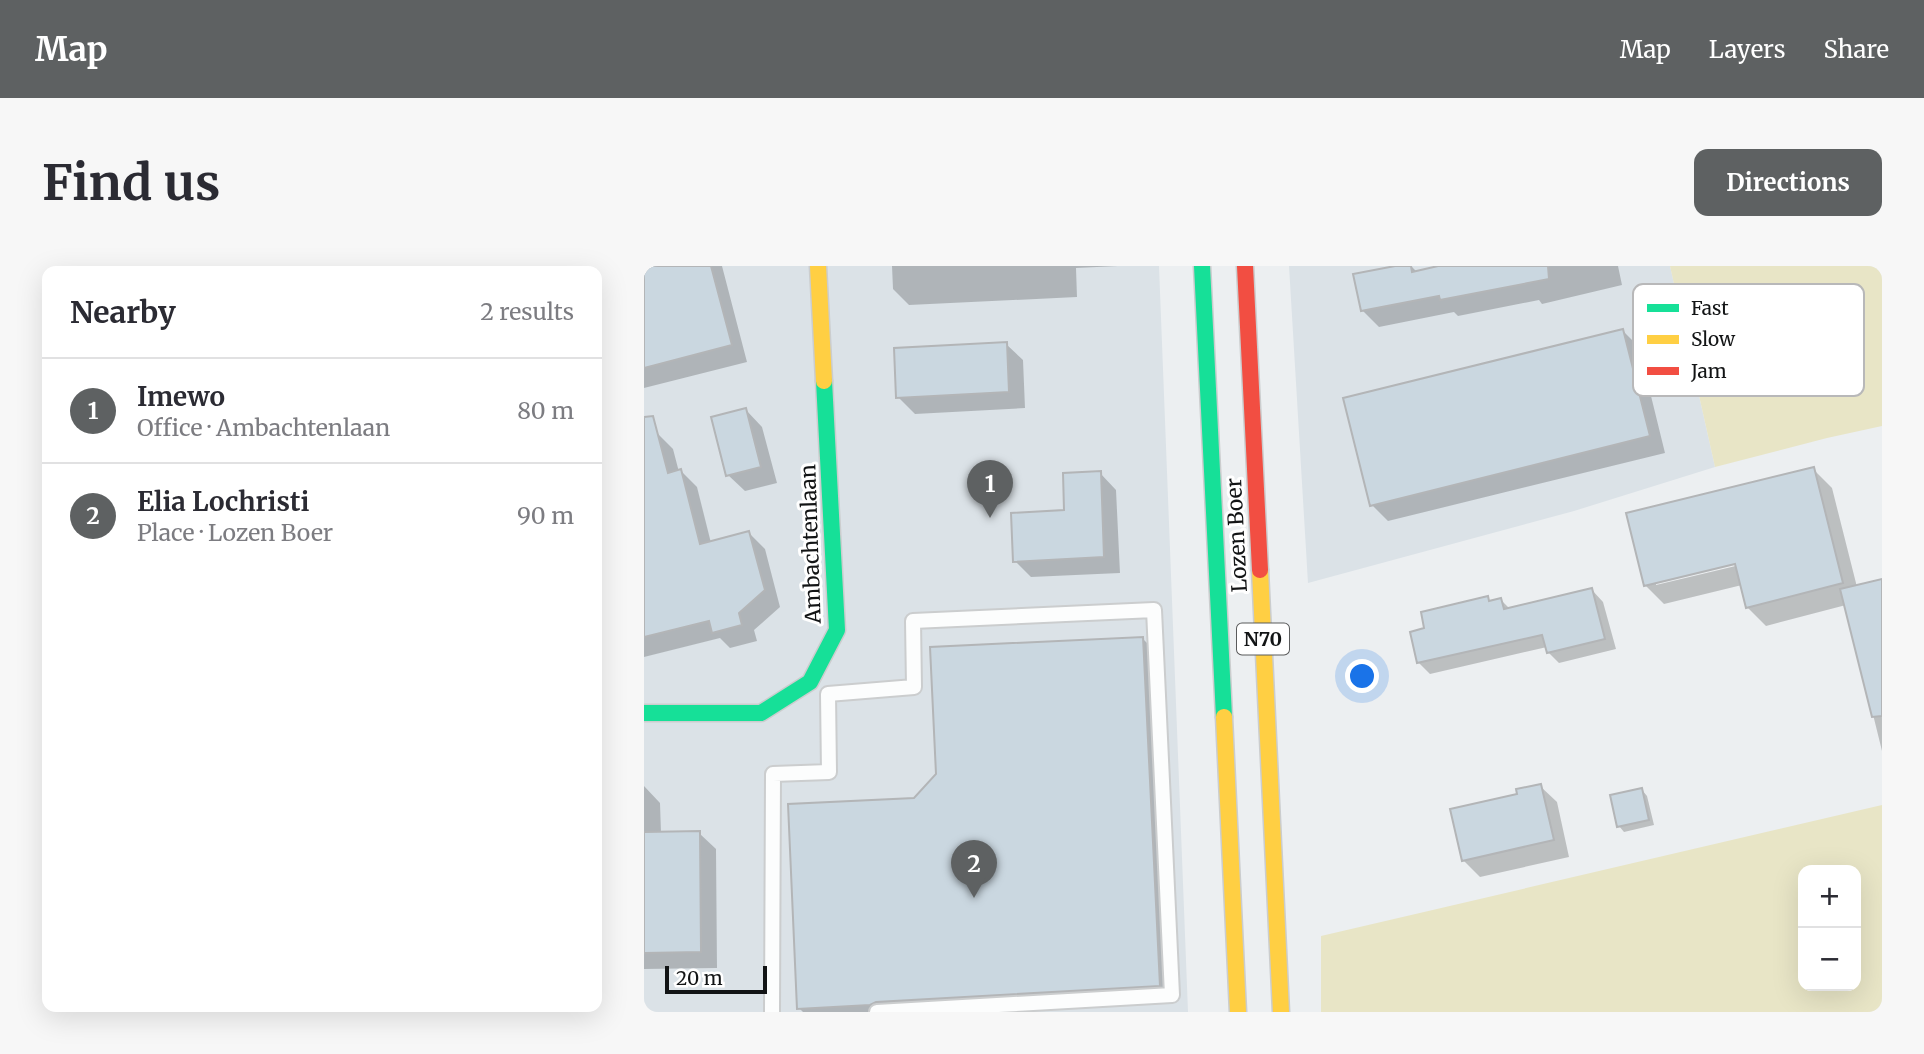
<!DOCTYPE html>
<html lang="en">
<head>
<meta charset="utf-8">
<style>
  :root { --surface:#fff; --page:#f7f7f7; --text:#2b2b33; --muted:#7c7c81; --line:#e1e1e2; --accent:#5e6162 }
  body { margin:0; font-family:Merriweather,serif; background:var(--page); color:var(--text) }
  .controls { position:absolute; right:21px; bottom:21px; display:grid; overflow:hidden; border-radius:14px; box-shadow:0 7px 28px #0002 }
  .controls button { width:63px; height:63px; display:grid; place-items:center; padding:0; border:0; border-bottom:2px solid var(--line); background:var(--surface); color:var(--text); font:35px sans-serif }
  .scale { position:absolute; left:21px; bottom:18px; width:102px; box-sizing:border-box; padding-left:7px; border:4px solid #121415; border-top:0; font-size:19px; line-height:24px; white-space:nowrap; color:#121415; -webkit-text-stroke:5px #fff; paint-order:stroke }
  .you { position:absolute; left:719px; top:411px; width:24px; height:24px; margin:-18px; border:5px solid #fff; border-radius:50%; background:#1a73e8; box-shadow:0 0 0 10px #1a73e833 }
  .badge { display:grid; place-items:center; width:46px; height:46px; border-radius:50%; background:var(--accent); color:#fff; font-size:23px; font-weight:700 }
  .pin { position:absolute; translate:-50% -58px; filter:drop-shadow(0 2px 4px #0008) }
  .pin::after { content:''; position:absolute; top:37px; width:24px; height:21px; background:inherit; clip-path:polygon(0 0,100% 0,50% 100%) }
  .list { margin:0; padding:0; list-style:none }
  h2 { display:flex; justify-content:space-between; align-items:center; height:91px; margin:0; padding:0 28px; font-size:30px }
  h2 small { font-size:23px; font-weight:400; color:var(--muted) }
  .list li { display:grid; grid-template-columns:46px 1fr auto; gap:21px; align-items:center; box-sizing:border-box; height:105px; padding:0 28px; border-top:2px solid var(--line) }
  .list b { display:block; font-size:26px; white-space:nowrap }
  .list p { margin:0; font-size:23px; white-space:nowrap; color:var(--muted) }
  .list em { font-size:23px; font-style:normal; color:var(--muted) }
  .map { position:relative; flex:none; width:1238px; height:746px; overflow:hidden; border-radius:14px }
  header { display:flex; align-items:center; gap:42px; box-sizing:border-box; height:98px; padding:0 35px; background:var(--accent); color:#fff }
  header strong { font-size:33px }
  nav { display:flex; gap:38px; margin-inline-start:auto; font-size:24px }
  .intro { display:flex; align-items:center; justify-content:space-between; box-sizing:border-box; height:168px; padding:0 42px }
  h1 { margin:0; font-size:49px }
  .button { padding:18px 32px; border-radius:14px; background:var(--accent); color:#fff; font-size:24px; font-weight:700 }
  main { display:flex; gap:42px; padding:0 42px }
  aside { flex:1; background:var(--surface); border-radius:14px; box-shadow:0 7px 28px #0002 }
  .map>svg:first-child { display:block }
  .built { fill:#dbe2e7 }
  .green { fill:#e8e5c6; fill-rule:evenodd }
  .shadow { fill:#0003; fill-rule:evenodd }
  .building { fill:#cad7e0; stroke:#b3b5b7; stroke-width:2 }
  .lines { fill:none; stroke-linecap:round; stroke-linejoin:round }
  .lane-casing { stroke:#cbcdce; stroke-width:18 }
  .fast-casing { stroke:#cbcdce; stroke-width:19 }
  .slow-casing { stroke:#cbcdce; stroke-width:19 }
  .jam-casing { stroke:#cbcdce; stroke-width:19 }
  .lane { stroke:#fcfdfd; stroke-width:14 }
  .fast { stroke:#16e098; stroke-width:16 }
  .slow { stroke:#ffcf43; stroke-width:16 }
  .jam { stroke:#f24e42; stroke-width:16 }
  .labels { text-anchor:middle; stroke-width:6; stroke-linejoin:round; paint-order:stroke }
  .shield { fill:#fff; stroke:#595a5b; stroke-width:2 }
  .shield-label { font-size:19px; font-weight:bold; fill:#121415 }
  .street-label { font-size:21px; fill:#121415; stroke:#fff }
  .key { fill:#fff; stroke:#b8b8b9; stroke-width:2 }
  .key-label { font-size:19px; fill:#121415 }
</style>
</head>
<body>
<header>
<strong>Map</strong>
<nav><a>Map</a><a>Layers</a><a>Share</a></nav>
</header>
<div class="intro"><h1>Find us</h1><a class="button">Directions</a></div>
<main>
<aside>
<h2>Nearby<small>2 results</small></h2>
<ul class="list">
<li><span class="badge">1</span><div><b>Imewo</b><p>Office · Ambachtenlaan</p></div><em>80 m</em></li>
<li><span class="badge">2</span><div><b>Elia Lochristi</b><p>Place · Lozen Boer</p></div><em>90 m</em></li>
</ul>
</aside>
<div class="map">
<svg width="1238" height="746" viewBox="0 0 1238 746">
  <rect width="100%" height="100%" fill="#eceff1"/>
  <path class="built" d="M 0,0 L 515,0 L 544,746 L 0,746 Z
    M 645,0 L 1026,0 L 1071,201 L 930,245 L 664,317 Z"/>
  <path class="green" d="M 1026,0 L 1238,0 L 1238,160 L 1183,172 L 1071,201 Z
    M 1238,539 L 1238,746 L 677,746 L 677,670 ZM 1212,604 L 1212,720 L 1159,720 L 1159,604 Z"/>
  <path class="shadow" d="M 0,0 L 78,0 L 103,96 L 0,122 Z
    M 248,0 L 474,0 L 432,2 L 433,31 L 265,39 L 249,23 Z
    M 760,0 L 767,0 L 773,6 L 803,0 L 974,0 L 978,19 L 898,38 L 895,34 L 814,50 L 810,46 L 735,61 L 718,44 Z
    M 979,65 L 995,81 L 1021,187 L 744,255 L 728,239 Z
    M 362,78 L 379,94 L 381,142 L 271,148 L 254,131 Z
    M 102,144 L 118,161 L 133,217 L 101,225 L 84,209 Z
    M 13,167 L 29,183 L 35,206 L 37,205 L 53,221 L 67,277 L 105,267 L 121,283 L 136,341 L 110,364 L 113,375 L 86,382 L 76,372 L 0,391 L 0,170 Z
    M 1169,203 L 1188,222 L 1213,321 L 1238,315 L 1238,485 L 1202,339 L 1122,360 L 1103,341 L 1098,319 L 1020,338 L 1001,319 ZM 1099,294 L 1100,298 L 1012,319 L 1012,315 Z
    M 456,207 L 472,224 L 476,307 L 387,311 L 371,295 L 422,246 Z
    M 948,324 L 959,336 L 972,383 L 915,397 L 904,386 L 903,381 L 786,408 L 775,397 L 783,364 L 843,332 L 848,336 L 857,334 L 867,344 Z
    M 499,373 L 515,389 L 531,736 L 357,746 L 159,746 L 155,742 L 270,534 L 293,508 Z
    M 0,520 L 16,537 L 17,567 L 55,567 L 72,583 L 73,702 L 0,703 Z
    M 896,520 L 913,536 L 925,591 L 836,611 L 819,594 L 875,529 Z
    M 998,524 L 1003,530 L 1010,559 L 980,566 L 975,560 Z"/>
  <path class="building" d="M 0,0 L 67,0 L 88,79 L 0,102 Z
    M 751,0 L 767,0 L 768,6 L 794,0 L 904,0 L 905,13 L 796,34 L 795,30 L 717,45 L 709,8 Z
    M 979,63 L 1006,170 L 726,240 L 699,132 Z
    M 363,76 L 365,126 L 252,132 L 250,82 Z
    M 102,142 L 117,201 L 82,210 L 67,151 Z
    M 9,150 L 24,207 L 37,203 L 56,278 L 105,265 L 121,324 L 95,347 L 98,359 L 68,367 L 65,355 L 0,371 L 0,151 Z
    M 1170,201 L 1199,317 L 1102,342 L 1091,298 L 1000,320 L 982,247 Z
    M 457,205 L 460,291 L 369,296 L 367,247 L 420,244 L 419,207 Z
    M 1238,313 L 1238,450 L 1228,451 L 1196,323 Z
    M 948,322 L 961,373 L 903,387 L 898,369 L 773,397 L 766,366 L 780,362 L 777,346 L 844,330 L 845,335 L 857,332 L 860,343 Z
    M 499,371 L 516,720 L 232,736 L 226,739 L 153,743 L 144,538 L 270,532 L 292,508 L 286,381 Z
    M 897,518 L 910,574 L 818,595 L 806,543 L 873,528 L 872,523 Z
    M 998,522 L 1005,554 L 973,561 L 966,529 Z
    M 56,565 L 57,686 L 0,687 L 0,566 Z"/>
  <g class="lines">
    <defs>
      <path id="lane" d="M 128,746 L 129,508 L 185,506 L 184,428 L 270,421 L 269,355 L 510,344 L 528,729 L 233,746"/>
      <path id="fast" d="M 558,0 L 580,451
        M 0,447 L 117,447 L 166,416 L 193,364 L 180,115"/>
      <path id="slow" d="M 174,0 L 180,115
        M 616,304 L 637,746
        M 580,451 L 594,746"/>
      <path id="jam" d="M 601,0 L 616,304"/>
    </defs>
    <use href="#lane" class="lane-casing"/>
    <use href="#fast" class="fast-casing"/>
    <use href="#slow" class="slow-casing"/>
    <use href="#jam" class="jam-casing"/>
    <use href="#lane" class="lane"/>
    <use href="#fast" class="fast"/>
    <use href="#slow" class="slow"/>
    <use href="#jam" class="jam"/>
  </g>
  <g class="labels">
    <rect class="shield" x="593" y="357.5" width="52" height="31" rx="5"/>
    <g class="shield-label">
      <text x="619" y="380">N70</text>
    </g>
    <g class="street-label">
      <text transform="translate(593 269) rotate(-93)" y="7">Lozen Boer</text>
      <text transform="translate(167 278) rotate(-92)" y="7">Ambachtenlaan</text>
    </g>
  </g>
  <rect x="989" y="18" width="231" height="112" rx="10" class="key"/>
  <rect x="1003" y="38" width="32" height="8" fill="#16e098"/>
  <rect x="1003" y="69" width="32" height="9" fill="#ffcf43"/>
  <rect x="1003" y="101" width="32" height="8" fill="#f24e42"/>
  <g class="key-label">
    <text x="1047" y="49">Fast</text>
    <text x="1047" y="80">Slow</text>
    <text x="1047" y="112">Jam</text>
  </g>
</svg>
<div class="controls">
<button>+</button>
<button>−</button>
</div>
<div class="scale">20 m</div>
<div class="you"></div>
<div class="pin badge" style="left:346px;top:252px">1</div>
<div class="pin badge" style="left:330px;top:632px">2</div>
</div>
</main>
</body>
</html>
